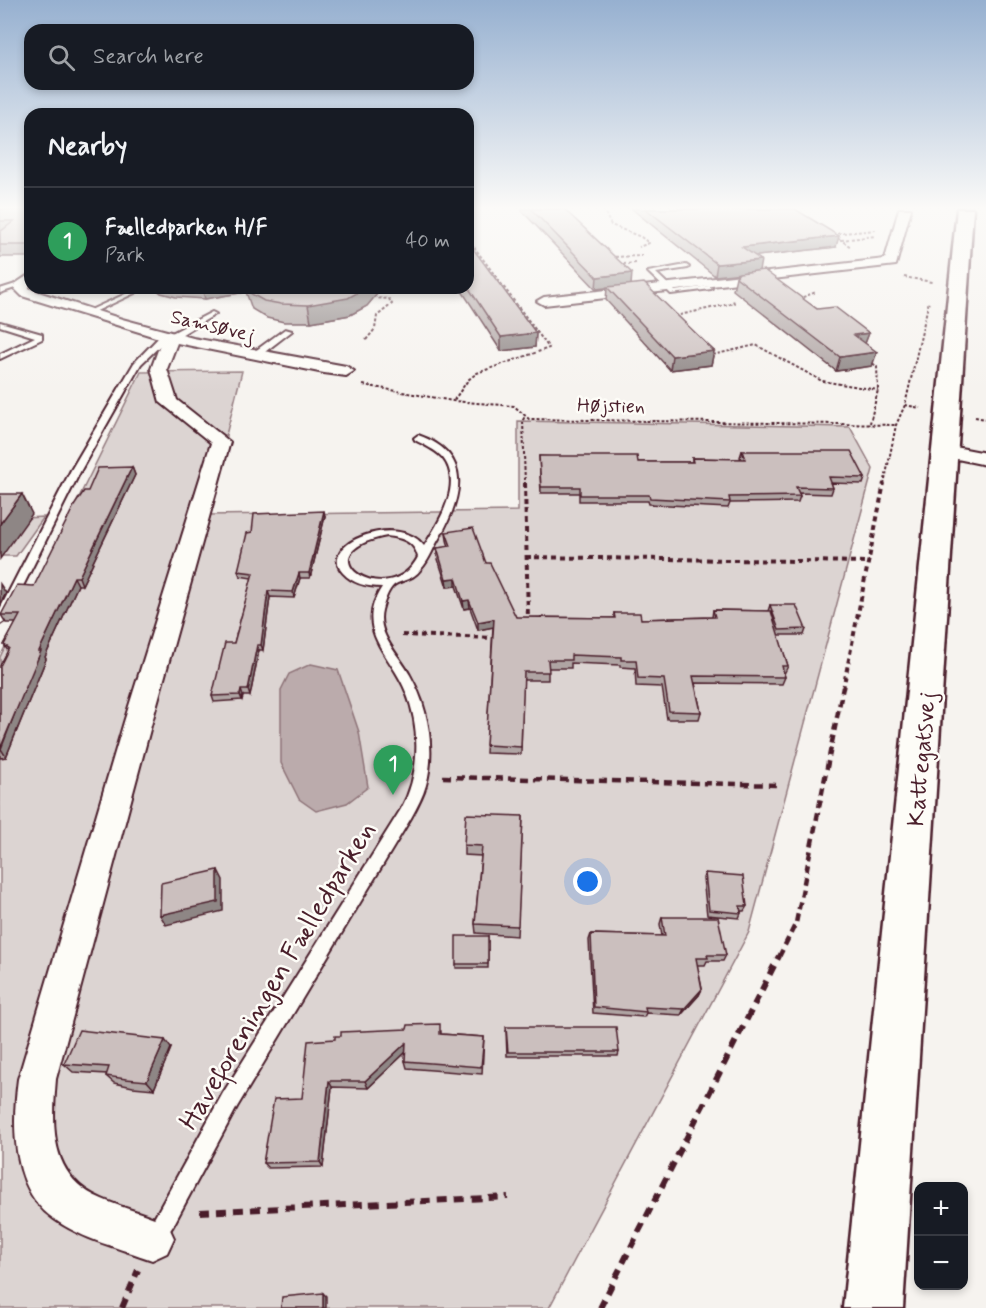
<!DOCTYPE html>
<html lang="en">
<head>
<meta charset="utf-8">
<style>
  :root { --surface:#171b24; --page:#20242c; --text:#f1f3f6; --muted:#9ea1a6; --line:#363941; --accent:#b45309 }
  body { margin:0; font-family:Mynerve,sans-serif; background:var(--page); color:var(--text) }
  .controls { position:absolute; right:18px; bottom:18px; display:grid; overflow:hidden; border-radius:12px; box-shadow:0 3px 9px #0003 }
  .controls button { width:54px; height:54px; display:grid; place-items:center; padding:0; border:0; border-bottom:2px solid var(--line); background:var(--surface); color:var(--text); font:30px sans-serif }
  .you { position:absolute; left:588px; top:882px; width:21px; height:21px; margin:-15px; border:4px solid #fff; border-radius:50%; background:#1a73e8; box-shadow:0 0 0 9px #1a73e833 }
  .badge { display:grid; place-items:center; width:39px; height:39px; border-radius:50%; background:var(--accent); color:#fff; font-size:20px; font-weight:700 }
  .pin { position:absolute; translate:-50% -50px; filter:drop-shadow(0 2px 3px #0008) }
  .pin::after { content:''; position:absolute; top:32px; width:21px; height:18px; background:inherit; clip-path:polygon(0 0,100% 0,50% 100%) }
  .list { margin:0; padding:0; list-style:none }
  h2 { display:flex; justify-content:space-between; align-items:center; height:78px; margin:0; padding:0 24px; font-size:26px }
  h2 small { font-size:20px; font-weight:400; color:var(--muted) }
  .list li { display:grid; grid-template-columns:39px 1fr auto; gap:18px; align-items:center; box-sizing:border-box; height:108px; padding:0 24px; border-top:2px solid var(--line) }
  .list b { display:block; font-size:22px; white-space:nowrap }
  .list p { margin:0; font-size:20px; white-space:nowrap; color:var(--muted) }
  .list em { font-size:20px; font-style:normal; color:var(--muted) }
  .icon { flex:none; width:33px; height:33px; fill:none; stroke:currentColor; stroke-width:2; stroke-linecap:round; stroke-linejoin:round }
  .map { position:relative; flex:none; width:986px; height:1308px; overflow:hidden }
  .search { position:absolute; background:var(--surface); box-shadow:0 3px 9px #0003; left:24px; top:24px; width:450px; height:66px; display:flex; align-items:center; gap:15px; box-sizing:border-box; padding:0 21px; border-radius:18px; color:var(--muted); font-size:22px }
  .panel { position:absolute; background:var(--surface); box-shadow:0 3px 9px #0003; left:24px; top:108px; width:450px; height:186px; border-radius:18px }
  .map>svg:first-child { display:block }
  .green { fill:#dcd4d2; stroke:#937a7e; stroke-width:1.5 }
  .water { fill:#bbabac; stroke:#8e7378; stroke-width:1.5 }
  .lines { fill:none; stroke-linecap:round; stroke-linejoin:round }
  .lane-casing { stroke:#4a1f2b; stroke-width:4 }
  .street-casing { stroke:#4a1f2b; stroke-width:4 }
  .secondary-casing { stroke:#4a1f2b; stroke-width:5 }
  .path-far3 { stroke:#4a1f2b; stroke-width:2; stroke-dasharray:3 2; stroke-linecap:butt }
  .path-far2 { stroke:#4a1f2b; stroke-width:4; stroke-dasharray:5 4; stroke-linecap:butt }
  .path-far1 { stroke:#4a1f2b; stroke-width:4.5; stroke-dasharray:8 5; stroke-linecap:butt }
  .path { stroke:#4a1f2b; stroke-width:6; stroke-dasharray:10 7; stroke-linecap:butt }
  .lane { fill:#fdfcf7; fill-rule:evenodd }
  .street { fill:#fdfcf7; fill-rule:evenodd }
  .secondary { fill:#fdfcf7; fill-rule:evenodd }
  .wall { fill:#afa4a3; stroke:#4a1f2b; stroke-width:1.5 }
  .shaded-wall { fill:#8e8685; stroke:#4a1f2b; stroke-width:1.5 }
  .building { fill:#cbbfbe; stroke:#4a1f2b; stroke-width:1.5 }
  .labels { text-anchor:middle; stroke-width:5; stroke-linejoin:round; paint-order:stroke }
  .far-street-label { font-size:20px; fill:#4a1f2b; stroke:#fdfcf7 }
  .street-label { font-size:24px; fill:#4a1f2b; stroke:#fdfcf7 }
  .near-street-label { font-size:28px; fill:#4a1f2b; stroke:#fdfcf7 }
</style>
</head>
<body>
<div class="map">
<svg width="986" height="1308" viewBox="0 0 986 1308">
  <rect width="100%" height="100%" fill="#f6f3ef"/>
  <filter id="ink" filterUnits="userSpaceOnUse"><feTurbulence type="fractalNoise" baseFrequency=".0167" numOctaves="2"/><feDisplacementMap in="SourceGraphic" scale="12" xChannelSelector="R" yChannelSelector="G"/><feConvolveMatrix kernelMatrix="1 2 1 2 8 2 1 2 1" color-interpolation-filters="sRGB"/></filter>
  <g filter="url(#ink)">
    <path class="green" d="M 242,371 L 206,515 L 518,511 L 518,421 L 850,427 L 873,469 L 749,932 L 549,1308 L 0,1308 L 0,657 L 141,372 Z
      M 44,517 L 16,556 L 0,556 L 0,519 Z"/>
    <path class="water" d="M 311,664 L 338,670 L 359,732 L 368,787 L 347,803 L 316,811 L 299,799 L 281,763 L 281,690 L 289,674 Z"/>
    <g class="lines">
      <defs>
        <path id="lane" d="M 686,265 L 689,267 L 688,268 L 656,273 L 675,291 L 709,286 L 712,288 L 711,289 L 671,294 L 648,272 Z
          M 22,282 L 25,284 L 24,285 L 0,293 L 0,289 Z
          M 132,291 L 137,292 L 90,314 L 84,313 Z
          M 212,312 L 216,314 L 214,315 L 174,339 L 168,338 L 141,364 L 81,470 L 6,620 L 0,624 L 0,609 L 71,470 L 134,363 L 162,334 L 168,335 Z
          M 0,322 L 42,334 L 42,339 L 0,359 L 0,354 L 35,337 L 0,326 Z
          M 285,329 L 292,331 L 257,358 L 251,358 L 251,354 Z
          M 418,435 C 476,455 461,501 437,542 C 432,551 428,562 421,569 C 412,581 403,579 394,585 C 388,590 384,602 382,610 C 376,634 399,655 410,675 C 428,706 436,750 426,785 C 423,796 417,807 411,818 L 237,1107 L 173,1226 L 162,1242 L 155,1245 L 148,1242 L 145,1235 L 223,1093 L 401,809 C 420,775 421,729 406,692 C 391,654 353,631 382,587 C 367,587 353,584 343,573 C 316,543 400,512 424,546 C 438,524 464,484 443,458 C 436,450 424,445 415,440 L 414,438 ZM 387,536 C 402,538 414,541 418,557 C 389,614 298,553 387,536 Z"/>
        <path id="street" d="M 899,209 L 911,209 L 896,265 L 544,305 L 537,301 L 544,297 L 885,259 Z
          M 30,274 L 29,288 L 32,290 L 122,319 L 193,338 L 346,366 L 354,371 L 346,376 L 324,373 L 177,343 L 167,369 L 177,400 L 230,442 L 152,722 L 56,1079 C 52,1127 49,1177 102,1199 C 123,1208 146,1214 167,1223 L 174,1238 L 167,1253 L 152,1260 C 120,1248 83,1240 54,1219 C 11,1189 12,1125 18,1079 L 124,722 L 211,443 L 160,402 L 151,369 L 162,339 L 22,296 L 15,289 L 15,284 Z
          M 945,445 L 986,453 L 986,465 L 938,455 L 935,451 L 938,447 Z"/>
        <path id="secondary" d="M 957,209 L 973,209 L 903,1308 L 843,1308 Z"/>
      </defs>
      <use href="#lane" class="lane-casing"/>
      <use href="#street" class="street-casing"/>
      <use href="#secondary" class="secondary-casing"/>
      <path class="path-far3" d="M 603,209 L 611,225 L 641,237 L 649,243 L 639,247
        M 833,234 L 876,230
        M 835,236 L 851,247
        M 841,240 L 875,236
        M 610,257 L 642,256
        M 623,264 L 637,263
        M 904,277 L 932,282
        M 798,299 L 816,292
        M 675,316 L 734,303 L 733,300
        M 366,340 L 375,329 L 377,316 L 392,304 L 389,299 L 376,298
        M 708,356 L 756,345 L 822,381 L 878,390
        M 869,360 L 877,367 L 878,390 L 870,423
        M 363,385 L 453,401 L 514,406 L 529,419 L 896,425
        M 454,400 L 468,380 L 477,373 L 549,348 L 468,239
        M 905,405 L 920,408
        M 975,417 L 986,419
        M 525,485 L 523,420 L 525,416
        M 884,485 L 896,425 L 905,405 L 929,301"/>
      <path class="path-far2" d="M 525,483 L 528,620
        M 526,557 L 869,562
        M 402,635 L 497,638
        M 843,689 L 884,483"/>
      <path class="path-far1" d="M 443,777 L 780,785
        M 779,957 L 796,923 L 843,687"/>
      <path class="path" d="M 200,1212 L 508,1197
        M 122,1308 L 138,1270
        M 600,1308 L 779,956"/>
      <use href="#lane" class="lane"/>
      <use href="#street" class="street"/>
      <use href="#secondary" class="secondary"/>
    </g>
    <path class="wall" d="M 0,209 L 30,209 L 30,257 L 0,257 Z
      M 522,209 L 564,209 L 631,284 L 714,351 L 711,365 L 670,370 L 606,300 L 607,288 L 596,289 L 522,211 Z
      M 632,209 L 795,209 L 836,247 L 756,256 L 759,271 L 817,309 L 869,333 L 865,343 L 872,366 L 836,371 L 733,290 L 736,277 L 739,273 L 715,276 Z
      M 155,288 L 377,288 L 377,294 L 367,306 L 350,315 L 311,322 L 284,322 L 267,318 L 252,309 L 246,292 L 205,299 L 176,297 L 161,293 Z
      M 460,288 L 468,288 L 536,333 L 535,347 L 501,351 Z
      M 742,451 L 865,478 L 863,484 L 831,483 L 833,488 L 831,494 L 799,493 L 800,496 L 798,502 L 730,503 L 728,508 L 649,504 L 648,501 L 579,501 L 579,493 L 541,493 L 539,456 L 638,462 L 692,462 L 692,458 L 741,459 L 740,457 Z
      M 132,467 L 135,475 L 82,585 L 78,585 L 45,657 L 46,659 L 6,757 L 0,758 L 0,666 L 8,651 L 4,645 L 16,623 L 6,623 L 1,615 L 34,586 Z
      M 325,516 L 310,578 L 300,578 L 294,598 L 270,597 L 263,650 L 259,650 L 250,696 L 243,696 L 242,700 L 214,702 L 212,696 L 234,643 L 252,578 L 240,576 L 238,571 L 252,532 Z
      M 446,532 L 486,563 L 516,617 L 614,618 L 614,613 L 641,619 L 712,617 L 713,610 L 768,611 L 770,605 L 806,629 L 804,635 L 778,635 L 788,666 L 784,674 L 785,677 L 782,684 L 695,683 L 701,712 L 699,719 L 667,719 L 662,687 L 636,686 L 635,668 L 620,667 L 620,665 L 571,663 L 571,668 L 548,668 L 548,680 L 523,680 L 521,754 L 486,753 L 493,627 L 478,630 L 470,608 L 464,609 L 456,586 L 447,587 L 437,556 L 437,548 L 449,547 L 447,540 Z
      M 523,816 L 517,936 L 476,933 L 475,924 L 481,856 L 464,855 L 464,845 Z
      M 705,873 L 747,906 L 744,911 L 741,911 L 741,913 L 739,918 L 707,915 L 703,878 Z
      M 662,917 L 726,955 L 723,961 L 707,961 L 705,965 L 697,965 L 702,989 L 699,995 L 681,1015 L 646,1013 L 644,1017 L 593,1013 L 589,940 L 591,934 L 662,936 L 660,924 Z
      M 488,936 L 488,968 L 456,968 L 456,964 Z
      M 441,1031 L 441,1034 L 484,1037 L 482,1074 L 407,1068 L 405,1061 L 406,1052 L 368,1088 L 332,1087 L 323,1167 L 268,1168 L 263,1163 L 302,1098 L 335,1039 Z
      M 506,1031 L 619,1052 L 618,1056 L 507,1056 Z
      M 171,1048 L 154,1089 L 133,1087 L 114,1083 L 106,1076 L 107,1074 L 73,1072 L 64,1064 Z"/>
    <path class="shaded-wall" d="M 839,236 L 836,247 L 740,258 L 742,247 Z
      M 761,260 L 759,271 L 715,276 L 717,264 Z
      M 632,273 L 631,285 L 596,289 L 597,277 Z
      M 202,288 L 245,288 L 246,292 L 205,299 Z
      M 366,288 L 377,288 L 377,294 L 367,306 L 350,315 L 311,322 L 308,305 Z
      M 536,333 L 535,347 L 501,351 L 501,337 Z
      M 869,333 L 864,346 L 854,335 Z
      M 714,351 L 711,365 L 670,370 L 672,356 Z
      M 877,352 L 872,366 L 836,371 L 840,357 Z
      M 132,467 L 135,475 L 82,585 L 79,577 Z
      M 22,494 L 32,514 L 0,559 L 0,524 Z
      M 324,511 L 325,516 L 310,578 L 309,573 Z
      M 299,573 L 300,578 L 294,598 L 293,592 Z
      M 74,577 L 78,585 L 45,657 L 46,659 L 6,757 L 1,749 L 39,651 Z
      M 456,578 L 456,586 L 447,587 L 446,579 Z
      M 0,584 L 6,593 L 0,604 Z
      M 268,591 L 270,597 L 263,650 L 261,645 Z
      M 469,600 L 470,608 L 464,609 L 463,601 Z
      M 494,619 L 494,627 L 478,630 L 478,622 Z
      M 257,645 L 259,650 L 250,696 L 248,690 Z
      M 241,690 L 243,696 L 242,700 L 240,695 Z
      M 218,870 L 223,880 L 223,911 L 166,925 L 160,915 Z
      M 702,989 L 699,995 L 681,1015 L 684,1009 Z
      M 165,1040 L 171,1048 L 154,1089 L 147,1081 Z
      M 406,1043 L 408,1050 L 368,1088 L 365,1081 Z
      M 329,1081 L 332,1087 L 323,1167 L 320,1162 Z
      M 323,1293 L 326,1296 L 326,1308 L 323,1308 Z"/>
    <path class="building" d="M 0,209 L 30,209 L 30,244 L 28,245 L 0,245 L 0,232 L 14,221 L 0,221 Z
      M 531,209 L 564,209 L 632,273 L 597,277 Z
      M 646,209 L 795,209 L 839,236 L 742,247 L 761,260 L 717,264 Z
      M 471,246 L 536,333 L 501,337 L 468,287 L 468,247 Z
      M 764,270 L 817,309 L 835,307 L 869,333 L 854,335 L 877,352 L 840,357 L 736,277 L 739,273 Z
      M 644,283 L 714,351 L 672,356 L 607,287 Z
      M 247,288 L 366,288 L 348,298 L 308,305 L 281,304 L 264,301 L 248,292 Z
      M 742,451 L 851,451 L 865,478 L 829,477 L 833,488 L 796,487 L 800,496 L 729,497 L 730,502 L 650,498 L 649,495 L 580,495 L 580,487 L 541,487 L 539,456 L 637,456 L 638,462 L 693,462 L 692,458 L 745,459 Z
      M 132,467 L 79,577 L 74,577 L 39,651 L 41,651 L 0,749 L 0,666 L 9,648 L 4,645 L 20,615 L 1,615 L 17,585 L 34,586 L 74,506 L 84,491 L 88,491 L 98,468 Z
      M 0,494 L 22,494 L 0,524 Z
      M 324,511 L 309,573 L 299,573 L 293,592 L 268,591 L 261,645 L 257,645 L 248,690 L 241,690 L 240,695 L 212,696 L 225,643 L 234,643 L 253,573 L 238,571 L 247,533 L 252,532 L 254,514 Z
      M 473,528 L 486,563 L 490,563 L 516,617 L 615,618 L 614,613 L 640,613 L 641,619 L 715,617 L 713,610 L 771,611 L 788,666 L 782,666 L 785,677 L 693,676 L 701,712 L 669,711 L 664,679 L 638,678 L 636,660 L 621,660 L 621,657 L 571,655 L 571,660 L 548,660 L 549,672 L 524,672 L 521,747 L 486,745 L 494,619 L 478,622 L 469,600 L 463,601 L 456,578 L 446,579 L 437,548 L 451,546 L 446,532 Z
      M 770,605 L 796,605 L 806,629 L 779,630 Z
      M 466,814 L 523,816 L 518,926 L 475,924 L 482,846 L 464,845 Z
      M 218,870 L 218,902 L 160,915 L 161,883 Z
      M 705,873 L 743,876 L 747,906 L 740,906 L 741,913 L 709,910 Z
      M 662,917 L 718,917 L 726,955 L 707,955 L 708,958 L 696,958 L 702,989 L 684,1009 L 645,1007 L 646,1012 L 594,1007 L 591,934 L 665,936 Z
      M 456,936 L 488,936 L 488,964 L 456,964 Z
      M 440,1024 L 440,1034 L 484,1037 L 481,1067 L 405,1061 L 406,1043 L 365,1081 L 329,1081 L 320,1162 L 263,1163 L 274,1099 L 302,1098 L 308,1041 L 335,1039 L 335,1036 L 341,1036 L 341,1032 L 407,1029 L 408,1025 Z
      M 506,1027 L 616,1027 L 619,1052 L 508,1052 Z
      M 79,1030 L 165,1040 L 147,1081 L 126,1079 L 106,1076 L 109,1067 L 64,1064 Z
      M 323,1293 L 323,1308 L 281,1308 L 282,1297 Z"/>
  </g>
  <linearGradient id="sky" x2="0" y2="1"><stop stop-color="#96b0d0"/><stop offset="0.53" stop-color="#fbfaf8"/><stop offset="1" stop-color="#fbfaf8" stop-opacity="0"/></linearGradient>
  <rect width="986" height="392" fill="url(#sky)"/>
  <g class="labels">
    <g class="far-street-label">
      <text transform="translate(213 325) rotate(13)" y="7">Samsøvej</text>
      <text transform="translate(611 405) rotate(1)" y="7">Højstien</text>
    </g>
    <g class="street-label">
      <text transform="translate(921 759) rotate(-85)" y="8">Kattegatsvej</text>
    </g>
    <g class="near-street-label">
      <text transform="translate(276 975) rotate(-59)" y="10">Haveforeningen Fælledparken</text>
    </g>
  </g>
</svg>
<div class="controls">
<button>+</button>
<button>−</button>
</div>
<div class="you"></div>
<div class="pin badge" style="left:393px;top:795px;background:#2e9e5b">1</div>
<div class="search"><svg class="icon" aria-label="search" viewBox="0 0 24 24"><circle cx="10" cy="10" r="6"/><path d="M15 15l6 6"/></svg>Search here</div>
<section class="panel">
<h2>Nearby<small></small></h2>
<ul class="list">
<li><span class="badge" style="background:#2e9e5b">1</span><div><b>Fælledparken H/F</b><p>Park</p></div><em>40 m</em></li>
</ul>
</section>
</div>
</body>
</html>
